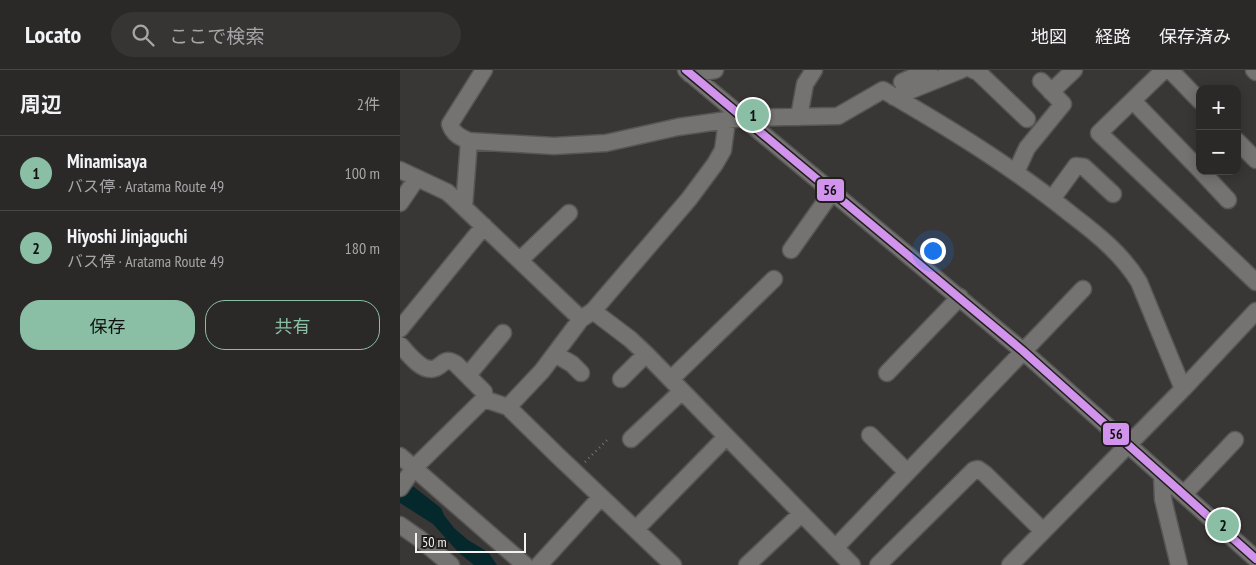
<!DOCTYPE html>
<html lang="ja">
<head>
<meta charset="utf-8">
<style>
  :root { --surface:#2b2928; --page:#373534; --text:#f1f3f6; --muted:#a6a6a8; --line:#474545; --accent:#8abfa5 }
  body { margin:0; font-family:"PT Sans Narrow","Noto Sans JP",sans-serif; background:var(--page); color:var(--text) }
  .controls { position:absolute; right:15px; top:15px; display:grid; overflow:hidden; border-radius:10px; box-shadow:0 2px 12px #0003 }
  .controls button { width:45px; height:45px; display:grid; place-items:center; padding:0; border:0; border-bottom:1px solid var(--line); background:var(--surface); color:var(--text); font:25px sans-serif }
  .scale { position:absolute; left:15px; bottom:12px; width:111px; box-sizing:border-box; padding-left:5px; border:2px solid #f4f2f1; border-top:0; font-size:14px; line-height:18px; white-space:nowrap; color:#f4f2f1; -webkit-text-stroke:4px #201f1e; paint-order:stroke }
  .you { position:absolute; left:532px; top:180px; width:18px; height:18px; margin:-12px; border:4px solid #fff; border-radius:50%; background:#1a73e8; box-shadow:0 0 0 8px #1a73e833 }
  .badge { display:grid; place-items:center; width:32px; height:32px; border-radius:50%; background:var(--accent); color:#111; font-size:16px; font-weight:700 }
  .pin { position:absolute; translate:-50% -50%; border:2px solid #fff; box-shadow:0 1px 5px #0006 }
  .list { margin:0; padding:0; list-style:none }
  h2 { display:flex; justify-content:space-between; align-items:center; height:65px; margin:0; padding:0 20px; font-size:21px }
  h2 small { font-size:16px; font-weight:400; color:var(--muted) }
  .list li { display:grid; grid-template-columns:32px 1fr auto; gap:15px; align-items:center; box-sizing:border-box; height:75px; padding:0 20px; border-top:1px solid var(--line) }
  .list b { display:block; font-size:19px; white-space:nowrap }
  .list p { margin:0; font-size:16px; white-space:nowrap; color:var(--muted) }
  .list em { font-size:16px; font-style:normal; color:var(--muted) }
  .actions { display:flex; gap:10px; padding:15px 20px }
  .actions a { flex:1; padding:11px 0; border:1px solid var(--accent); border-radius:20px; text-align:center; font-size:18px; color:var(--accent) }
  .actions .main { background:var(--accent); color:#111 }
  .icon { flex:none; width:28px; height:28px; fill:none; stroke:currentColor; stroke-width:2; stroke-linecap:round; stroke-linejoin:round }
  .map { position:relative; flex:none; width:856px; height:495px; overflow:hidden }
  header { display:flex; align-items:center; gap:30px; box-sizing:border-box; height:70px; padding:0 25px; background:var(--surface); border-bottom:1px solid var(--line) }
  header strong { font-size:24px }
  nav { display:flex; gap:28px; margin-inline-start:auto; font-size:18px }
  .search { width:350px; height:45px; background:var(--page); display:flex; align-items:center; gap:12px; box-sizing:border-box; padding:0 18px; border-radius:28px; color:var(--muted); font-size:19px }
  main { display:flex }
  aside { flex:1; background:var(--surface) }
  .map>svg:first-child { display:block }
  .water { fill:#05282d }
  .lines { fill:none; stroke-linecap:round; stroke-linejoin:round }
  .minor-casing { stroke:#575655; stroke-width:19 }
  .path { stroke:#737272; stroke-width:2.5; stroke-dasharray:1 4; stroke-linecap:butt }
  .minor { stroke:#757372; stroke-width:16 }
  .bus-1-casing { stroke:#201f1e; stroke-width:11 }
  .bus-1 { stroke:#d193ec; stroke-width:8 }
  .line-badge { stroke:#201f1e; stroke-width:2 }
  .pale-badge-label { font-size:14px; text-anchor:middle; font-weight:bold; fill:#111 }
</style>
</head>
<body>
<header>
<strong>Locato</strong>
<div class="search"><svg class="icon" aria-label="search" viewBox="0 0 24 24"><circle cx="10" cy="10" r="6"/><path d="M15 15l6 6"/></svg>ここで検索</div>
<nav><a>地図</a><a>経路</a><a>保存済み</a></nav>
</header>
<main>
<aside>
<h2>周辺<small>2件</small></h2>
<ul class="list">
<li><span class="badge">1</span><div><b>Minamisaya</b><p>バス停 · Aratama Route 49</p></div><em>100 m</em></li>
<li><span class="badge">2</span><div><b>Hiyoshi Jinjaguchi</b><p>バス停 · Aratama Route 49</p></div><em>180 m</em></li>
</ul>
<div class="actions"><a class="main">保存</a><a>共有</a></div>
</aside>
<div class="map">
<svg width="856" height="495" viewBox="0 0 856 495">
  <rect width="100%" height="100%" fill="#393736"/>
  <path class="water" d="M 0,408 L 14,417 L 41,438 L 44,445 L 54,458 L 68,470 L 88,482 L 97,495 L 74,495 L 59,483 L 33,454 L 0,433 Z"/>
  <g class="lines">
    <defs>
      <path id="minor" d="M 84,0 L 50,54 C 53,64 60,67 69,71 L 154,76 L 206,73 L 278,57 L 327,50
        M 286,0 L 623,281 L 856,489
        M 573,0 L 578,2 L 627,49
        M 764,0 L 699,63 L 856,212
        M 770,0 L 800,31
        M 854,0 L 856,2
        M 290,4 L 315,0
        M 502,12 L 529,0
        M 651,22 L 674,0
        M 494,27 L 561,0
        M 734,32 L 800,100
        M 399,47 L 405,14 L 414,0
        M 837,71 L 856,90
        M 0,100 L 47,122 L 54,128 L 181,249
        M 801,101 L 828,130
        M 616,102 L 627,78 L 663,34 L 641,11
        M 652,129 L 676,96 L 684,97 L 713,124
        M 0,133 L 17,108
        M 64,137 L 69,71
        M 391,180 L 432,122
        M 120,190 L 169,143
        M 193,241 L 230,269 L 246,284 L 452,495
        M 0,259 L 84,156
        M 0,275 C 8,283 19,299 31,299 C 43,299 42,285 56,294 L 84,322 L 84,329
        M 155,284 L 172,294 L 181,303
        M 487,303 L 560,227
        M 68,305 L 103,263
        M 221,309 L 246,284
        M 271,309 L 374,209
        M 108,337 L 142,301 L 181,249 L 193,241 L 289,129 L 315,94 L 323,80 L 327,50 L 343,48 L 438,46 L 483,20 C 549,58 613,97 672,145 C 697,164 723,185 739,212 L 783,319
        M 470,365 L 507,402
        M 231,369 L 282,321
        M 0,386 L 125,495
        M 762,405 L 763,429 L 779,495
        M 0,418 L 14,398 L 84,329 L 108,337 L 157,385 L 273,495
        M 784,424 L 835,370
        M 0,455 L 20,469 L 51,495
        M 236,459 L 326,367
        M 435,478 L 683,219
        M 139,495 L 201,427
        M 347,495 L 401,444
        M 478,495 L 574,400 L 578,399 L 585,404 L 643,461
        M 610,495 L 783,319 L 856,241"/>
    </defs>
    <use href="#minor" class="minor-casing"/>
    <path class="path" d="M 185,392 L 209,368"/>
    <use href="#minor" class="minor"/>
    <defs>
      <path id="bus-1" d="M 286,0 L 623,281 L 856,489"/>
    </defs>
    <use href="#bus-1" class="bus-1-casing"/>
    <use href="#bus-1" class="bus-1"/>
  </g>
  <g class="line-badge">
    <rect x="416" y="108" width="29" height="24" rx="5" fill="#d193ec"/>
    <rect x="702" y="352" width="28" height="24" rx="5" fill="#d193ec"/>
  </g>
  <g class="pale-badge-label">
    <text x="430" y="125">56</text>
    <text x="716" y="369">56</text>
  </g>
</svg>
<div class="controls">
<button>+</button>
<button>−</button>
</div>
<div class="scale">50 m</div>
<div class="you"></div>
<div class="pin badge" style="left:353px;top:45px">1</div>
<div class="pin badge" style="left:823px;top:455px">2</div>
</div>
</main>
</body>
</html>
